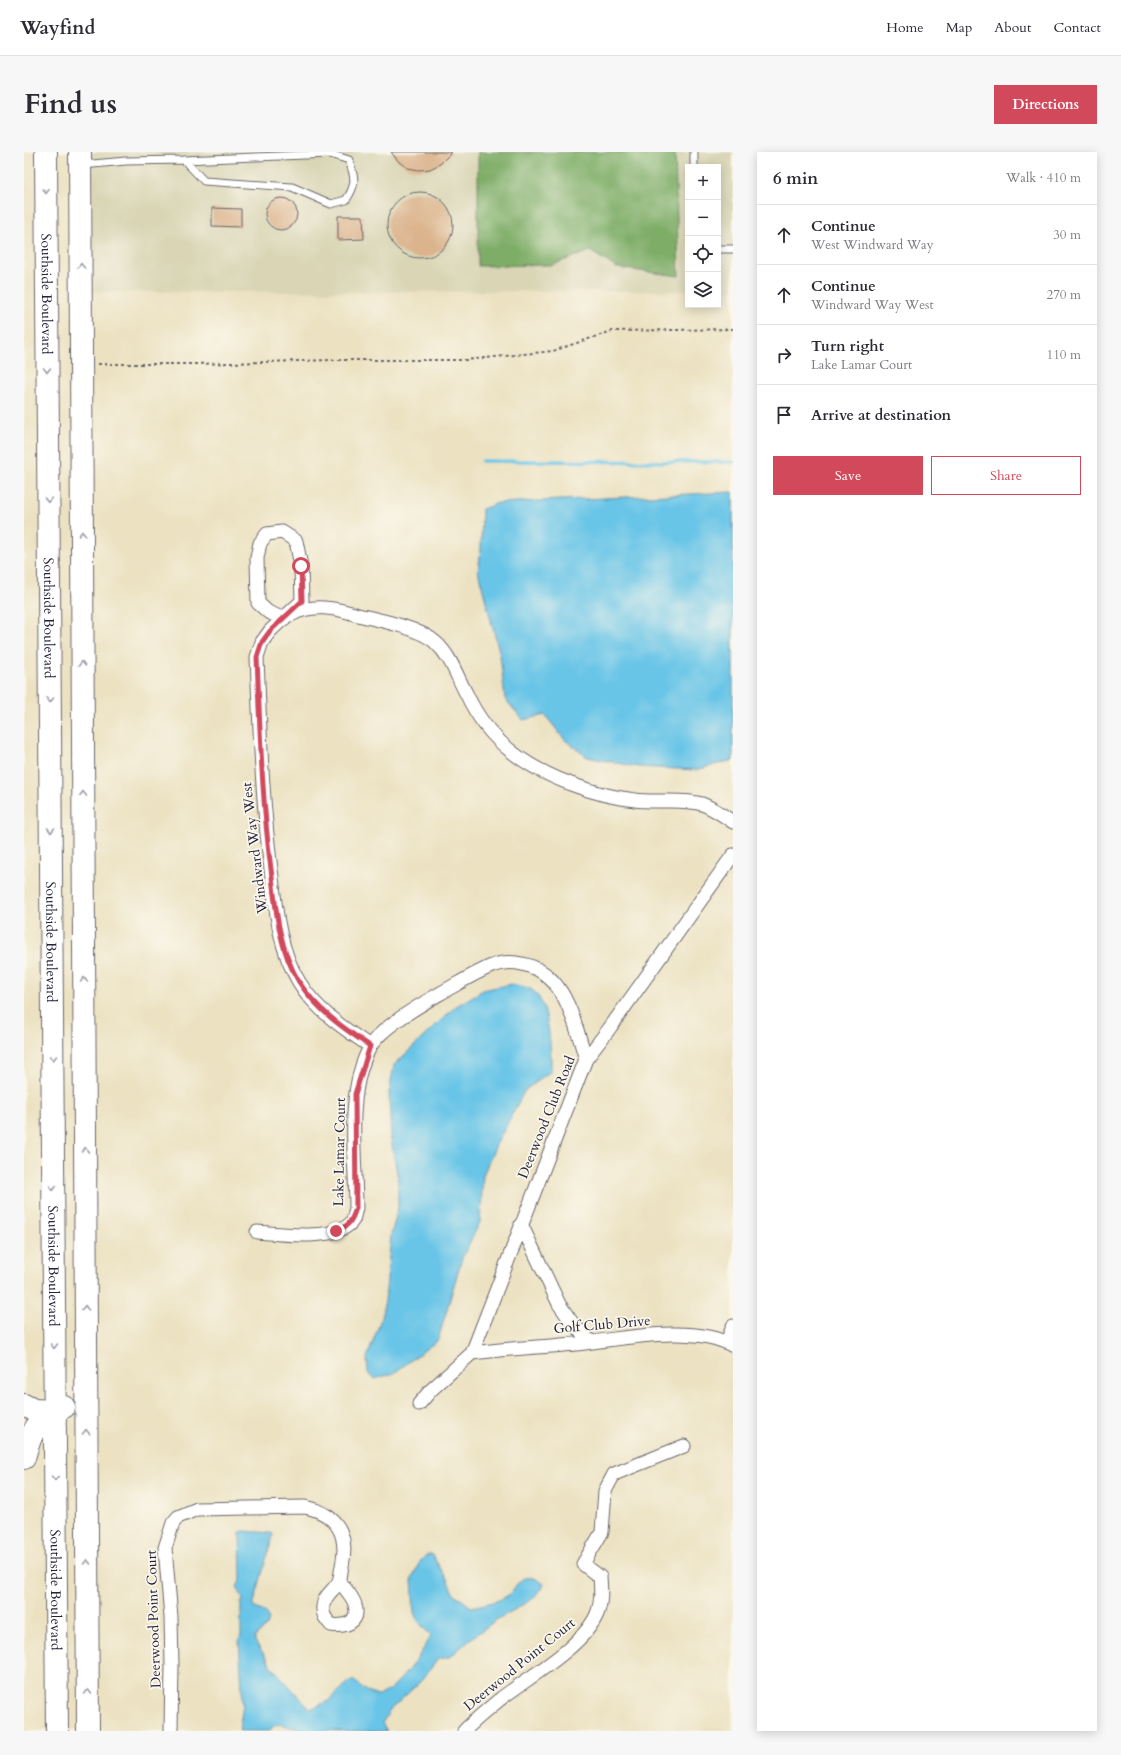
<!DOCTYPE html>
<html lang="en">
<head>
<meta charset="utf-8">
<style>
  :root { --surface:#fff; --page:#f7f7f7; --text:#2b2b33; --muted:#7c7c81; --line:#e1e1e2; --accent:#d1495b }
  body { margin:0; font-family:Cardo,serif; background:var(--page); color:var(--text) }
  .controls { position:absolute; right:12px; top:12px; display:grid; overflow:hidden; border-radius:0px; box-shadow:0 2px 10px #0003 }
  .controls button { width:36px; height:36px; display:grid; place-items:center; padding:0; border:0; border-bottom:1px solid var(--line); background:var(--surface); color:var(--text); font:20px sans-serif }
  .stop { position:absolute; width:12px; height:12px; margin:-9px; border:3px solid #d1495b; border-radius:50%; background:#fff }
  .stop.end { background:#d1495b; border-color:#fff; box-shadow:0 1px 4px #0008 }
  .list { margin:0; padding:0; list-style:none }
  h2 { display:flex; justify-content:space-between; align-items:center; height:52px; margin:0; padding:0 16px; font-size:17px }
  h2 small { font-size:13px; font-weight:400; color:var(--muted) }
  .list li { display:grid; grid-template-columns:26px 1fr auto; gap:12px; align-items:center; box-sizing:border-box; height:60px; padding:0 16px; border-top:1px solid var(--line) }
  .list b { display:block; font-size:15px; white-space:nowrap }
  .list p { margin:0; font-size:13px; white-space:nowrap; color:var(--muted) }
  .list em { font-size:13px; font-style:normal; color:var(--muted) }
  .actions { display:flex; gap:8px; padding:12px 16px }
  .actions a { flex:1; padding:9px 0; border:1px solid var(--accent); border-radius:0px; text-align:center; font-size:14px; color:var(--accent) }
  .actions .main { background:var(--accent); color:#fff }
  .icon { flex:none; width:22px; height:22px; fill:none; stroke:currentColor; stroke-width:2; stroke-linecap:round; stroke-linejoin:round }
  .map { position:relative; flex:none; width:709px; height:1579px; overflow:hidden; border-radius:0px }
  header { display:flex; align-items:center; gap:24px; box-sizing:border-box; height:56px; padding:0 20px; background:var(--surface); border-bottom:1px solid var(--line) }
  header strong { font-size:19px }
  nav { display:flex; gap:22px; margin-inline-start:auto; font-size:14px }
  .intro { display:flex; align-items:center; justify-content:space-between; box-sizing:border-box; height:96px; padding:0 24px }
  h1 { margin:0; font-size:28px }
  .button { padding:10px 18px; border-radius:0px; background:var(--accent); color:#fff; font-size:14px; font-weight:700 }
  main { display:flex; gap:24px; padding:0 24px }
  aside { flex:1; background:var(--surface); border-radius:0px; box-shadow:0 2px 10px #0003 }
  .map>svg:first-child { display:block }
  .built { fill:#d9d5b5 }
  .forest { fill:#7ead67; stroke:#506851 }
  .water { fill:#69c5e7; stroke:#467491 }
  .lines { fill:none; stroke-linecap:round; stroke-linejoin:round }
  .stream { stroke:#69c5e7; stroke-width:3.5 }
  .building { fill:#dbb48d }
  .lane-casing { stroke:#69656a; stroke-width:9 }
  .street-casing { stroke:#69656a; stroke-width:15 }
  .highway-casing { stroke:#69656a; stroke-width:24 }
  .path { stroke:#69656a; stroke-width:2; stroke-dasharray:3 3; stroke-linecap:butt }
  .lane { stroke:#fff; stroke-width:7 }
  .street { stroke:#fff; stroke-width:13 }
  .highway { stroke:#fff; stroke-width:22 }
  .oneway { stroke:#9c9ca7 }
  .route { stroke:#d1495b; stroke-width:5 }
  .labels { text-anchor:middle; stroke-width:3.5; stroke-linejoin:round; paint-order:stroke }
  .street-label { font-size:14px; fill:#22223b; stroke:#fbf7ec }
</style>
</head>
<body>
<header>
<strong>Wayfind</strong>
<nav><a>Home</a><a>Map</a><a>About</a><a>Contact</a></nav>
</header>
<div class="intro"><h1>Find us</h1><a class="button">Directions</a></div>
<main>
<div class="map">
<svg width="709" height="1579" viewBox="0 0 709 1579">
  <rect width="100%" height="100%" fill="#fbf7ec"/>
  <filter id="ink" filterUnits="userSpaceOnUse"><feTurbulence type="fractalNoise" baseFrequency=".025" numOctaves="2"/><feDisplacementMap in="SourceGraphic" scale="8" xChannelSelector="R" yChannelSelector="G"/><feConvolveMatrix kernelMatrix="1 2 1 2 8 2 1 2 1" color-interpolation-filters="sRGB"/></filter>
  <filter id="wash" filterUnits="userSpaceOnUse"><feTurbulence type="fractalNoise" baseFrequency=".012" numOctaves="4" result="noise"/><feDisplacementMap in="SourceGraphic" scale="16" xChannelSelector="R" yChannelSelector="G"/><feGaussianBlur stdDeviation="0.9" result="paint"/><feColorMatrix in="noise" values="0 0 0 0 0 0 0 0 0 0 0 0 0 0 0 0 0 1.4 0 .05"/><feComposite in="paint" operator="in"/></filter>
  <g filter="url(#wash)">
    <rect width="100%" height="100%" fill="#ece2c2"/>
    <path class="built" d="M 68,0 L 709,0 L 709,139 L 694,139 L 694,15 L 664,15 L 664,139 L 67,140 Z"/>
    <path class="forest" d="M 454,0 L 651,0 L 655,124 L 593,116 L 566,99 L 528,113 L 454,114 Z"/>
    <path class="water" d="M 709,340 L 709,608 L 672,618 L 614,615 L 563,605 L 541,588 L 521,563 L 499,568 L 481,547 L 476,503 L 454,419 L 457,397 L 458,357 L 474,351 Z
      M 487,832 C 493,834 503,834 508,838 C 526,851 527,898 527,919 L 501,938 L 471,995 L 459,1023 L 456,1070 L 438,1106 L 414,1188 L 370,1221 L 351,1227 L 344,1221 L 343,1206 L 356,1170 L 361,1149 L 367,1083 L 374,1056 L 374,1027 L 367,987 L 365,940 L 370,913 L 431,855 L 459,838 Z
      M 220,1379 L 247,1381 L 249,1382 L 229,1455 L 241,1460 L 245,1467 L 243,1474 L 231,1485 L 231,1489 L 249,1516 L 286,1557 L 304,1549 L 326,1529 L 330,1529 C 337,1534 345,1543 354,1543 C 369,1543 401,1497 407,1484 L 394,1469 L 390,1461 L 388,1427 L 395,1411 L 402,1403 L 408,1403 L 423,1427 L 429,1441 L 447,1455 C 460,1452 475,1450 486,1442 C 490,1439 491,1433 495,1430 C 504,1422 512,1426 520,1432 L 518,1437 L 506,1449 L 472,1468 L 445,1488 L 426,1505 L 414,1507 L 397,1529 L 367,1557 L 358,1571 L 363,1579 L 282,1579 L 255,1572 L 248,1575 L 246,1579 L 215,1579 L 219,1552 L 215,1489 L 217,1485 L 217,1452 L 219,1447 L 213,1435 L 217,1427 L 216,1380 Z"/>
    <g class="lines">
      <path class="stream" d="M 458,309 L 709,310"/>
    </g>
    <g id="blocks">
      <path class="building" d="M 367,0 L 428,0 L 416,12 L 406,17 L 395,18 L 384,16 L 375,10 Z
        M363 73a33 33 0 1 1 66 0a33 33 0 1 1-66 0Z
        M241 62a16 16 0 1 1 32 0a16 16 0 1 1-32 0Z
        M 188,56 L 217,57 L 217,75 L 188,74 Z
        M 314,64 L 339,64 L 340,87 L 314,88 Z"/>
    </g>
  </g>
  <g filter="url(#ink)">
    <use href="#blocks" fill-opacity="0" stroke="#69656a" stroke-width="1"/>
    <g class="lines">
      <defs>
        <path id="lane" d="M 670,0 L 670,15
          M 58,13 L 102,9 L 160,8 L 306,2 L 325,8 C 331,26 333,32 322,48 L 307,52 L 268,35 L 180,29 L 160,8
          M 694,97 L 709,97"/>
        <path id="street" d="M 267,463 C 288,451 312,456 334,463 C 355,468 396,476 411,490 C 427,504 432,523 442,541 C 453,565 467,584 488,600 C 519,625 572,644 611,648 C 632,651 658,646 678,652 C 689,656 699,663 709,670
          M 260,467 L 244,460 L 234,451 L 233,406 L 236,391 L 243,382 L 258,380 L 272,389 L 277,414 L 278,449 L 246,479 L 238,490 L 233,505 C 236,579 238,652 248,725 C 252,761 256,799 275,830 C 292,858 319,876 346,894
          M 497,1072 L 535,1152 L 549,1172 L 567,1190
          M 233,1080 C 255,1082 316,1090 329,1068 C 330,1065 331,1060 332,1056 C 332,1006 321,941 346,895 C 356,876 396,853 415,842 C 432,833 450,821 468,814 C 478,810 489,810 498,812 C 542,820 550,871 562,907
          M 703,1190 L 709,1174
          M 448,1201 C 486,1196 523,1195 561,1191 C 602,1186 672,1172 709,1194
          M 395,1252 L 407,1238 L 448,1201 L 562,907 L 585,877 L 709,703
          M 147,1579 L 148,1513 L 147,1465 L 141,1396 L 149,1371 L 154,1365 L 173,1357 L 281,1355 C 313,1362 325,1382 318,1414 C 317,1418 317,1424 315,1429 C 311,1438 300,1443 299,1454 C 298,1463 302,1467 307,1473 C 321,1475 336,1471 331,1453 C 330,1446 319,1434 315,1429
          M 440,1579 C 451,1568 463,1558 475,1548 C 503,1526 559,1495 573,1462 C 578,1450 577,1438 576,1425 L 559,1412 L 578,1380 L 581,1339 L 590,1322 L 660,1294"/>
        <g id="highway">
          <path id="s1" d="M 22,0 L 33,1579"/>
          <path d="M 56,0 L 64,1579"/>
          <path d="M 0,1253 L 10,1258 L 31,1259"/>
          <path d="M 0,1306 C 7,1279 14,1266 40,1255"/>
        </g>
      </defs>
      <use href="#lane" class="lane-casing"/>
      <use href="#street" class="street-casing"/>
      <use href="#highway" class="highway-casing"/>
      <path class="path" d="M 74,212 L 171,212 L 308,208 L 442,208 L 529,199 L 588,179 L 709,177"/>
      <use href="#lane" class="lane"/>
      <use href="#street" class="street"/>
      <use href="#highway" class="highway"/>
    </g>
    <defs><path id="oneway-chevron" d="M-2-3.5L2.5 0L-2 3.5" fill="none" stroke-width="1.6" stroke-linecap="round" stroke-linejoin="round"/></defs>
    <g class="oneway">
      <use href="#oneway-chevron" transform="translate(22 39) rotate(90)"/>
      <use href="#oneway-chevron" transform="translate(57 114) rotate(-91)"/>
      <use href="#oneway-chevron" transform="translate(23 218) rotate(90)"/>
      <use href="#oneway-chevron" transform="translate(24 348) rotate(90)"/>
      <use href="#oneway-chevron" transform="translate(58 382) rotate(-90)"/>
      <use href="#oneway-chevron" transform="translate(58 512) rotate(-90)"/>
      <use href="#oneway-chevron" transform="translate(26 548) rotate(90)"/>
      <use href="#oneway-chevron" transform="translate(59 642) rotate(-90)"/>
      <use href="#oneway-chevron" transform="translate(27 678) rotate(90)"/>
      <use href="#oneway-chevron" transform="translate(60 828) rotate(-90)"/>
      <use href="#oneway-chevron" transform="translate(29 906) rotate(90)"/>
      <use href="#oneway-chevron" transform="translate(61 998) rotate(-90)"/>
      <use href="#oneway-chevron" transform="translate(29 1036) rotate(90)"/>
      <use href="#oneway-chevron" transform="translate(61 1156) rotate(-90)"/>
      <use href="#oneway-chevron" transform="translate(30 1194) rotate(90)"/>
      <use href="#oneway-chevron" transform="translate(62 1280) rotate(-90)"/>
      <use href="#oneway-chevron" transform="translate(31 1326) rotate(90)"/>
      <use href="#oneway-chevron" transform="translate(63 1410) rotate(-90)"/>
      <use href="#oneway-chevron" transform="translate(64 1540) rotate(-90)"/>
    </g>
  </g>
  <g class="lines" filter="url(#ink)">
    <path class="route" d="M 277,414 L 278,449 L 246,479 L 238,490 L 233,505 C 236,579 238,652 248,725 C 252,761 256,799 275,830 C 293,858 319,876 346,894 L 331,942 L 332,1056 C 328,1069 324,1075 312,1079"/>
  </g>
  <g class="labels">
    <g class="street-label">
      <text dy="5" stroke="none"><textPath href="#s1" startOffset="142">Southside Boulevard</textPath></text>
      <text dy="5" stroke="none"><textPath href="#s1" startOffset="466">Southside Boulevard</textPath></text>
      <text transform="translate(230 696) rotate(-97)" y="5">Windward Way West</text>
      <text dy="5" stroke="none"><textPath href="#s1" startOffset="790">Southside Boulevard</textPath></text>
      <text transform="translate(522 965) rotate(-68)" y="5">Deerwood Club Road</text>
      <text transform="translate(315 1000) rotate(-89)" y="5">Lake Lamar Court</text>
      <text dy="5" stroke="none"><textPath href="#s1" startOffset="1114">Southside Boulevard</textPath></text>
      <text transform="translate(578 1172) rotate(-5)" y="5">Golf Club Drive</text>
      <text dy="5" stroke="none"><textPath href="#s1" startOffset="1438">Southside Boulevard</textPath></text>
      <text transform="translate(129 1467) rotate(-92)" y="5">Deerwood Point Court</text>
      <text transform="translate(495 1512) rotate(-39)" y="5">Deerwood Point Court</text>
    </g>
  </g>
</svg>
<div class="controls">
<button>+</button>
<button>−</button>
<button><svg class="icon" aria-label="locate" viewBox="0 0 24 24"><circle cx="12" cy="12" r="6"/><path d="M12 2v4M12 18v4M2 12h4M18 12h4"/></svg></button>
<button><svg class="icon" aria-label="layers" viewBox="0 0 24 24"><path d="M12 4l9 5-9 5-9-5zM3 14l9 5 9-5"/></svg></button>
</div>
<div class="stop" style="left:277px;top:414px"></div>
<div class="stop end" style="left:312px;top:1079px"></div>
</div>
<aside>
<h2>6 min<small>Walk · 410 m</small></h2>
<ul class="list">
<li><svg class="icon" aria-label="ahead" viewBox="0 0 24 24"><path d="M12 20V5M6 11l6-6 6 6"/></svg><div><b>Continue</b><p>West Windward Way</p></div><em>30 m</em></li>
<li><svg class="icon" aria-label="ahead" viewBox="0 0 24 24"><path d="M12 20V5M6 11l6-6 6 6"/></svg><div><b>Continue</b><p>Windward Way West</p></div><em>270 m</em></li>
<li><svg class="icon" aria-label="right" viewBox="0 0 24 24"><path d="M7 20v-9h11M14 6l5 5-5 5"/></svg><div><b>Turn right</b><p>Lake Lamar Court</p></div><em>110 m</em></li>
<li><svg class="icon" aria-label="arrive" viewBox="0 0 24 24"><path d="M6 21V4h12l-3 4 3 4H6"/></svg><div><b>Arrive at destination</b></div></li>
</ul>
<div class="actions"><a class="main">Save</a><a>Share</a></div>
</aside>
</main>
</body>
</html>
